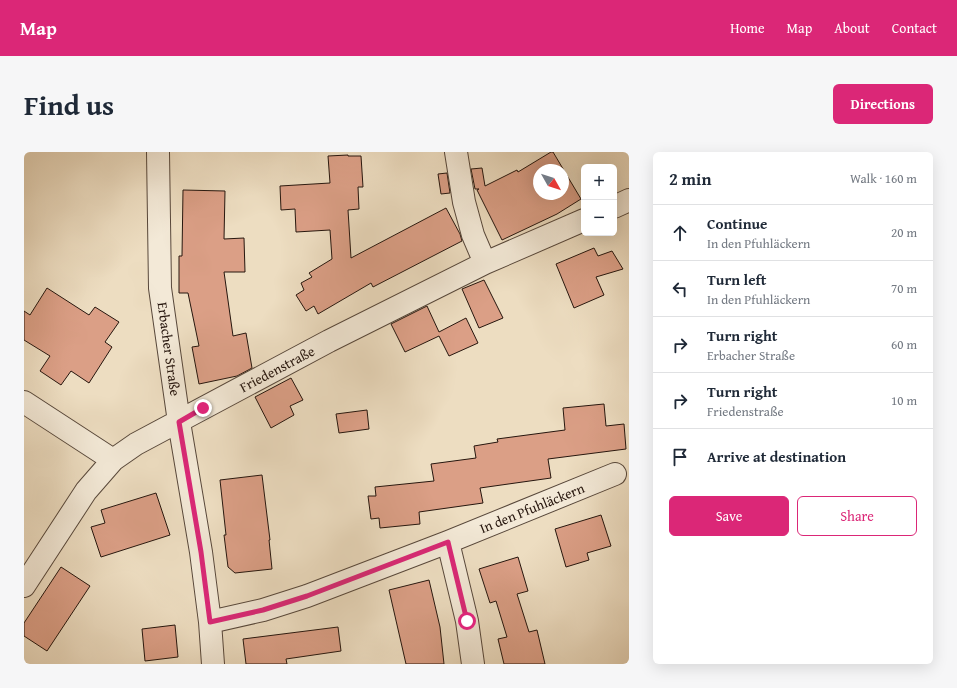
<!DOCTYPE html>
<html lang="en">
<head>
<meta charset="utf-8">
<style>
  :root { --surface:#fff; --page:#f6f6f7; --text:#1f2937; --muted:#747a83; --line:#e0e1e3; --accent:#db2777 }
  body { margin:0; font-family:"Gentium Book Plus",serif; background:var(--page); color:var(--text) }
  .controls { position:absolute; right:12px; top:12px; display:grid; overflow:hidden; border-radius:6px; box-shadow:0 4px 16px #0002 }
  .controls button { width:36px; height:36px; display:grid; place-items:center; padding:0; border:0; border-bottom:1px solid var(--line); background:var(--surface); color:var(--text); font:20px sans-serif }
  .compass { position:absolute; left:509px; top:12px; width:36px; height:36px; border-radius:50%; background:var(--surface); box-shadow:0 4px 16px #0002; rotate:129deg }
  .stop { position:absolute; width:12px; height:12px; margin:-9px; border:3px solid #db2777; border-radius:50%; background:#fff }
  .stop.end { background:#db2777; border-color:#fff; box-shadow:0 1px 4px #0008 }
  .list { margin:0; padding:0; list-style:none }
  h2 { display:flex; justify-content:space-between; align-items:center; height:52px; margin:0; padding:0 16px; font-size:17px }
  h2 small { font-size:13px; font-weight:400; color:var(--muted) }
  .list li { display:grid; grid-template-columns:26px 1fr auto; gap:12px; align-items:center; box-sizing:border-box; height:56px; padding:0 16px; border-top:1px solid var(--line) }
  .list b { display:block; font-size:15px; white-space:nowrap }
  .list p { margin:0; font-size:13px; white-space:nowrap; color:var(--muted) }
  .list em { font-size:13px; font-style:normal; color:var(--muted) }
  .actions { display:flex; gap:8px; padding:12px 16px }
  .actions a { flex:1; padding:9px 0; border:1px solid var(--accent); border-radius:6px; text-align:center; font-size:14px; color:var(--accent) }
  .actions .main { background:var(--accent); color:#fff }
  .icon { flex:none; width:22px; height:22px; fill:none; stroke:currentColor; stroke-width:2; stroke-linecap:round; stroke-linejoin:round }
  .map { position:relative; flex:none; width:605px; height:512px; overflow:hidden; border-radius:6px }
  header { display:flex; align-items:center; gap:24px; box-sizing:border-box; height:56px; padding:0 20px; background:var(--accent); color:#fff }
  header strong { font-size:19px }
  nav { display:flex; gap:22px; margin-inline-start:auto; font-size:14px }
  .intro { display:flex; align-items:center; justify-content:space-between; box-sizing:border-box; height:96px; padding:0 24px }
  h1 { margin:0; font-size:28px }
  .button { padding:10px 18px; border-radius:6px; background:var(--accent); color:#fff; font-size:14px; font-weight:700 }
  main { display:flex; gap:24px; padding:0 24px }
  aside { flex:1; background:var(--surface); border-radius:6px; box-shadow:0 4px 16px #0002 }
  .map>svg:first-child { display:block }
  .building { fill:#db9f86; stroke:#26160e; fill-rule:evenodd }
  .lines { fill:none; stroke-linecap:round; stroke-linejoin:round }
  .minor-casing { stroke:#58483b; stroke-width:24 }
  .minor { stroke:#f3e9d7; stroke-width:22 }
  .route { stroke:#db2777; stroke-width:5 }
  .labels { text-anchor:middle; stroke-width:3; stroke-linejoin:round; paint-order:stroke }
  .street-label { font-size:14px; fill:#26160e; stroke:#f3e9d7 }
</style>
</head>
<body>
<header>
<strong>Map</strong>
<nav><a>Home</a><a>Map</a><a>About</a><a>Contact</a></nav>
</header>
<div class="intro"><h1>Find us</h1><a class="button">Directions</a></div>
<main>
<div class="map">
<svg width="605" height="512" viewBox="0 0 605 512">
  <rect width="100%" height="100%" fill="#edddc1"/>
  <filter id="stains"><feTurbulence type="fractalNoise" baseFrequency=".005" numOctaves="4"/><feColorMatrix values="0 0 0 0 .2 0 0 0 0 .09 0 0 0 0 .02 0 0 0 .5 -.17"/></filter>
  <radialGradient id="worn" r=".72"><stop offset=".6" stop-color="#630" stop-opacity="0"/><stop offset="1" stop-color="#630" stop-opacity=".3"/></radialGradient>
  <path class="building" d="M 527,0 L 529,0 L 557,47 L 533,62 L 478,88 L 453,38 L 455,37 L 451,37 L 447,17 L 458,16 L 461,34 L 493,18 L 494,20 ZM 515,18 L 539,18 L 539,42 L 515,42 Z
    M 324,3 L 324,4 L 337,4 L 339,35 L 334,35 L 335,57 L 324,58 L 327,106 L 422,56 L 436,82 L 438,89 L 349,135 L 347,131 L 294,162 L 290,154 L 282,159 L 272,143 L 280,138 L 277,131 L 288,125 L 285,121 L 308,107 L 306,78 L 272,80 L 271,57 L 257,58 L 256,34 L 306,31 L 304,4 Z
    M 423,21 L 426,41 L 417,42 L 414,22 Z
    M 159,38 L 201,39 L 200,87 L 220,86 L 221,120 L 200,120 L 209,184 L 222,181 L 228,216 L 213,224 L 175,232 L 168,195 L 175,194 L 164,141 L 155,141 L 155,104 L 158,104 Z
    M 570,96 L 574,104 L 588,99 L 599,117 L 572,125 L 580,143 L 550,156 L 532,112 Z
    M 460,128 L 479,166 L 455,176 L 438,137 Z
    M 23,136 L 65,163 L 71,155 L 95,170 L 81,190 L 88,195 L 65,231 L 47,219 L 37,233 L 16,219 L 26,204 L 0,188 L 0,159 L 6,163 Z
    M 403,154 L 415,180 L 442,166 L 454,191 L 425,204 L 415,184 L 381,200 L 367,172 Z
    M 267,226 L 279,248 L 266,254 L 270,263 L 247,276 L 231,245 Z
    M 580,252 L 582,274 L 600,272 L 602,297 L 524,307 L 527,326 L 456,336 L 459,351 L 395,360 L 396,372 L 356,376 L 355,366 L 347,367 L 344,344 L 352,344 L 351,335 L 410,329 L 407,312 L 452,306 L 450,294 L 474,290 L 473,287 L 541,278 L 539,256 Z
    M 343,258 L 345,277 L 315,281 L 312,262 Z
    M 238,323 L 246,388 L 245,388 L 248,417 L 211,421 L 204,415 L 200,383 L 202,383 L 196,328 Z
    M 132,341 L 146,383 L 77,405 L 67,375 L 81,371 L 77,358 Z
    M 577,363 L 587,394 L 563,401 L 565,408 L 542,415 L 531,377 Z
    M 494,405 L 504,439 L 493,442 L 505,480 L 513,478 L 521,512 L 480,512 L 474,487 L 483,485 L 472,449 L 466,451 L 455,417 Z
    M 37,415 L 66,434 L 23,499 L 0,484 L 0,471 Z
    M 405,428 L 416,475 L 420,512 L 382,512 L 365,438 Z
    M 151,473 L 154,505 L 121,509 L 118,477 Z
    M 314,475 L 317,499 L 262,507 L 263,512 L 222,512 L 219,487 Z"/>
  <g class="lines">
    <defs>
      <path id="minor" d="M 134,0 L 136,136 L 155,270 L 177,400 L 186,470 L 189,512
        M 432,0 L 440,50 L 449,83 L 461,111
        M 590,55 L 605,48
        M 0,250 L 89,308
        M 424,390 L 443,469 L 449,512
        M 0,434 L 62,339 L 89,308 L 112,292 L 305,189 L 461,111 L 560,68
        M 186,470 L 239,458 L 283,444 L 424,390 L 591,322"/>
    </defs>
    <use href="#minor" class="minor-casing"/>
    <use href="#minor" class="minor"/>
  </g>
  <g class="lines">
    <path class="route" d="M 179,256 L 155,270 L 177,400 L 186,470 L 239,458 L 283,444 L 424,390 L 443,469"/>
  </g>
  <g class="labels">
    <g class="street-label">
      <text transform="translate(145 197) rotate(82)" y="5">Erbacher Straße</text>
      <text transform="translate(253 217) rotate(-28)" y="5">Friedenstraße</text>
      <text transform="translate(508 356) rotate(-22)" y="5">In den Pfuhläckern</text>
    </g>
  </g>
  <rect width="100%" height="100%" filter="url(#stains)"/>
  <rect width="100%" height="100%" fill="url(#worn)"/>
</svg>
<div class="controls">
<button>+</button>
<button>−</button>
</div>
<svg class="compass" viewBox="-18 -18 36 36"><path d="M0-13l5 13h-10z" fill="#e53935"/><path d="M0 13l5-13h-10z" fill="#747a83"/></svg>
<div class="stop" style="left:443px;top:469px"></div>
<div class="stop end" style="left:179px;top:256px"></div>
</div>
<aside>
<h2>2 min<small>Walk · 160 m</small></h2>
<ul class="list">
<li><svg class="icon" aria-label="ahead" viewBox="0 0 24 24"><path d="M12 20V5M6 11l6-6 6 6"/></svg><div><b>Continue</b><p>In den Pfuhläckern</p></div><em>20 m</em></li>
<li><svg class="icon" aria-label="left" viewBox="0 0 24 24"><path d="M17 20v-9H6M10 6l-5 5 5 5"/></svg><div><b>Turn left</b><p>In den Pfuhläckern</p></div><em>70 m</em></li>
<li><svg class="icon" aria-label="right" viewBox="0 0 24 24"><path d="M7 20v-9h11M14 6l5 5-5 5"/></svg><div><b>Turn right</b><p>Erbacher Straße</p></div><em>60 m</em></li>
<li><svg class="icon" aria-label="right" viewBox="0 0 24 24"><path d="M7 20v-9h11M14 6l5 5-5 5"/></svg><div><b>Turn right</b><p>Friedenstraße</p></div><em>10 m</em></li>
<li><svg class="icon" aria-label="arrive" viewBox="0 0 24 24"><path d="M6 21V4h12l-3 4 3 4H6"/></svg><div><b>Arrive at destination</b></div></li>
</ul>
<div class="actions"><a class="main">Save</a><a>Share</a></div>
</aside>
</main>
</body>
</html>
